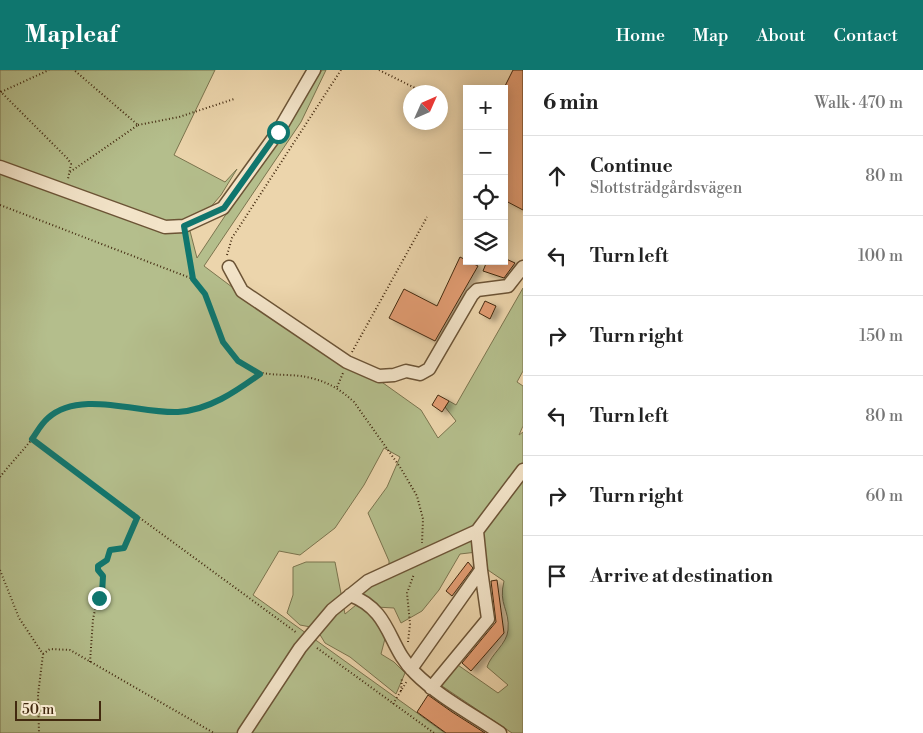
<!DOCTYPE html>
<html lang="en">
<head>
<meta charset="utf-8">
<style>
  :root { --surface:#fff; --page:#f6f6f6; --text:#222; --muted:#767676; --line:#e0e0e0; --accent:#0f766e }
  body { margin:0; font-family:"Libre Bodoni",serif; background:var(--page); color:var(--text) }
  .controls { position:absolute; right:15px; top:15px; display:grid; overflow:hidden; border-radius:0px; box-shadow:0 2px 12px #0003 }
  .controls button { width:45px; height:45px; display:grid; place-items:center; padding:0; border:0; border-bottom:1px solid var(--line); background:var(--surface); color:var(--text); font:25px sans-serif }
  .compass { position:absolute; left:403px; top:15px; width:45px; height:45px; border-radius:50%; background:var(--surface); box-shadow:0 2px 12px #0003; rotate:45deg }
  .scale { position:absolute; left:15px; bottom:12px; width:86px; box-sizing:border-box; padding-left:5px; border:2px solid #42290f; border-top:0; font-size:14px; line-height:18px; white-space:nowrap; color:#42290f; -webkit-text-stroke:4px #f3e4c9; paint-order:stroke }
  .stop { position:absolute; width:15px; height:15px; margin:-11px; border:4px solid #0f766e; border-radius:50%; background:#fff }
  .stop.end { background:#0f766e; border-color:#fff; box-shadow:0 1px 5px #0008 }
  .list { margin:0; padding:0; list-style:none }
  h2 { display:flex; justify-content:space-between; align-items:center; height:65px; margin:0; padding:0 20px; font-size:21px }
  h2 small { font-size:16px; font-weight:400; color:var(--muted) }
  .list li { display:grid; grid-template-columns:32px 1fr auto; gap:15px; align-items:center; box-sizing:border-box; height:80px; padding:0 20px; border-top:1px solid var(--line) }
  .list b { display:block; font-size:19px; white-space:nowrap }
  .list p { margin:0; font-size:16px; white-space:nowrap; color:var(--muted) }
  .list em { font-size:16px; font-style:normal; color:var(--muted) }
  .icon { flex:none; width:28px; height:28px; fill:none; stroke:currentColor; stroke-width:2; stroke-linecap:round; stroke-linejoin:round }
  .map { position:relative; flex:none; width:523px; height:663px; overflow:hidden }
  header { display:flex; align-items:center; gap:30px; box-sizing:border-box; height:70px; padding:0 25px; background:var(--accent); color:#fff }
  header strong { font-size:24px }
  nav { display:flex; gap:28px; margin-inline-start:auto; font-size:18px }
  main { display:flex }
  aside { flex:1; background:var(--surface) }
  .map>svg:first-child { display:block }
  .green { fill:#b4be8c; stroke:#7b744e }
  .building { fill:#e39d73; stroke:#42290f; filter:url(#shadow) }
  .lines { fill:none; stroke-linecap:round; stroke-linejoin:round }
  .minor-casing { stroke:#6c5436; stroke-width:15 }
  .path { stroke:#42290f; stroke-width:2; stroke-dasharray:1 2.5; stroke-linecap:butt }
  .minor { stroke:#f3e4c9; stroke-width:12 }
  .route { stroke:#0f766e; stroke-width:6 }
</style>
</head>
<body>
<header>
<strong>Mapleaf</strong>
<nav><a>Home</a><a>Map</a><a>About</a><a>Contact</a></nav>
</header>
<main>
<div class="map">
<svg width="523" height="663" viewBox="0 0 523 663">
  <defs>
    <filter id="shadow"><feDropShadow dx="5.5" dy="3" stdDeviation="2.5" flood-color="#0004"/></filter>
  </defs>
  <rect width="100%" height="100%" fill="#ecd5ac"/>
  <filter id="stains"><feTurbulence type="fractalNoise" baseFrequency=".004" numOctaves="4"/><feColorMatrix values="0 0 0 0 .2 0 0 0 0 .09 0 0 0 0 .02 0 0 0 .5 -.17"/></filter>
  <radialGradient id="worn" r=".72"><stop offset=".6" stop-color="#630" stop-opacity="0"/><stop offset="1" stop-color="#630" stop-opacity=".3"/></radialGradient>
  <path class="green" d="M 0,0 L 215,0 L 174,85 L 225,112 L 237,99 L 221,125 L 190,161 L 197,188 L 322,0 L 326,0 L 301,52 L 204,196 L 292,262 L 310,261 L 421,340 L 438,368 L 456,351 L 445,337 L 449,331 L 456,335 L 523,218 L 523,301 L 517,312 L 523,316 L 523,356 L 519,365 L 523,362 L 523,663 L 512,663 L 439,614 L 455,593 L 498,623 L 508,615 L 487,597 C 491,584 507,574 508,560 C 510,539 498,535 504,511 L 485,498 L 477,482 L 460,484 L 439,520 L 422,541 L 401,553 L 394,538 L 376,537 L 388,557 L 381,584 L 394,592 L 405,603 L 396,624 L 350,587 L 325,573 L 316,558 L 300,555 L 287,543 L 293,525 L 293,497 L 306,492 L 335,492 L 345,544 L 356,535 L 361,511 L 389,507 L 389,491 L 368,443 L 387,417 L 400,387 L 384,378 L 364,415 L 335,458 L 300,485 L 279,481 L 253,525 L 445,663 L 0,663 Z"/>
  <path class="building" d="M 513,0 L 523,0 L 523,140 L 504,130 L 504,18 Z
    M 460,187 L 478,196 L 435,271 L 389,248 L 404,219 L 437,236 Z
    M 504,188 L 515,193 L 504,208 L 483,201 L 487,191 L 504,191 Z
    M 485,231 L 496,236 L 490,249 L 479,243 Z
    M 438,325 L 449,331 L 442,342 L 432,335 Z
    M 468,492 L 473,498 L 452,526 L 446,521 Z
    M 497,510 L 504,563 L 471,601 L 462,593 L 496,552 L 491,511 Z
    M 428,625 L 452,642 L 485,663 L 446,663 L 417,642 Z"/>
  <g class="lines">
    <defs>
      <path id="minor" d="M 0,97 L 165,157 L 184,156 L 223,138 L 278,62 L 314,0
        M 229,197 L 242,221 L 347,292 L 379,306 L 394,305 L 406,301 L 420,304 L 429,299 L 472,225 L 477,220 L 508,216 L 523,197
        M 350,525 C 392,541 387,576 415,603 C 439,627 472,644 500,663
        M 411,599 L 481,500 L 477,461
        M 431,618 L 488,549 L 481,500
        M 244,663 L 300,578 L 332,540 L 368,511 L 477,461 L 523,400"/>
    </defs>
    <use href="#minor" class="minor-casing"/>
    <path class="path" d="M 379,0 L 423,22
      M 0,21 L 68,89 L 71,94 L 68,109
      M 1,22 L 49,0
      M 440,32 L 443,33
      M 138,55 L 179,47 L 234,29
      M 70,102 L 138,55 L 74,0
      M 0,135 L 193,209 C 218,230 212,270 238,291 C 263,311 283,301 311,308 C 328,312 341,320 354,332 L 400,397 L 417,426 L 423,449 L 422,473
      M 187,167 L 193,209
      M 227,185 L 232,168 L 341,0
      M 352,282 L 427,147
      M 337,317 L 343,303
      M 32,369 L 297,563
      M 0,407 C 10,394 22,382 32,369 C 38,361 42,351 51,345 C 90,321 136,345 178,342 C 210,339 235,323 260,304
      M 0,500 L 19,548 L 43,584 L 38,625 L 39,663
      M 408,572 L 410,554 L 407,523 L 414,504
      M 317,578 L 434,663
      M 43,584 L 50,579 L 70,580 L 214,663
      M 90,592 L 93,549 L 97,531 L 102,523 L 103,506 L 98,501 L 98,496 L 107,490 L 110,480 L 124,478 L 137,448
      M 401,621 L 402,607
      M 393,634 L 407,611"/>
    <use href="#minor" class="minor"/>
  </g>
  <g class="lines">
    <path class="route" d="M 99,528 L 102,524 L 103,506 L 98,500 L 98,496 L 107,490 L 110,480 L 124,478 L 137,448 L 32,369 C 37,362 41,354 48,348 C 80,319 140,344 178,342 C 209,340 235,322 260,304 L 238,291 L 223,272 L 205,224 L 193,209 L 184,156 L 224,138 L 278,62"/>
  </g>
  <rect width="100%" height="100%" filter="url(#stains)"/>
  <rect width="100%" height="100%" fill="url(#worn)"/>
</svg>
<div class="controls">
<button>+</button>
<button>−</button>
<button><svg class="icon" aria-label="locate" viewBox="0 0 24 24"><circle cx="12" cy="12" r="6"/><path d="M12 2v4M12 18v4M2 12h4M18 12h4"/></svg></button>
<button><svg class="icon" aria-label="layers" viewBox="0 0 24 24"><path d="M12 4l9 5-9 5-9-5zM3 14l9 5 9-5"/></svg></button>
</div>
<svg class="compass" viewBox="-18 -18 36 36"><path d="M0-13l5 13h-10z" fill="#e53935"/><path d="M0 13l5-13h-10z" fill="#767676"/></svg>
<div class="scale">50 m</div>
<div class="stop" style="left:278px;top:62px"></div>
<div class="stop end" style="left:99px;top:528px"></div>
</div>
<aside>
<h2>6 min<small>Walk · 470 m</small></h2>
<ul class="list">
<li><svg class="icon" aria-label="ahead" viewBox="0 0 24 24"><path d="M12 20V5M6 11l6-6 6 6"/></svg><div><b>Continue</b><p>Slottsträdgårdsvägen</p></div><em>80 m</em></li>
<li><svg class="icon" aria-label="left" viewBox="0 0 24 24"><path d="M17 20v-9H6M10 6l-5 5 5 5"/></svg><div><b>Turn left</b></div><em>100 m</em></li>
<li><svg class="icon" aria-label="right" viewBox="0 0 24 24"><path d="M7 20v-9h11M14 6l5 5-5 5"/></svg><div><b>Turn right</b></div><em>150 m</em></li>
<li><svg class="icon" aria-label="left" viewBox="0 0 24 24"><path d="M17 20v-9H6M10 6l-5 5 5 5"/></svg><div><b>Turn left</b></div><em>80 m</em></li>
<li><svg class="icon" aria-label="right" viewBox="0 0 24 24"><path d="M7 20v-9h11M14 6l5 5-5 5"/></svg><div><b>Turn right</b></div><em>60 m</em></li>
<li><svg class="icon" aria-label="arrive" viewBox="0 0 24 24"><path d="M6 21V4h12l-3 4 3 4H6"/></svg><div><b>Arrive at destination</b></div></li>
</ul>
</aside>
</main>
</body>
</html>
